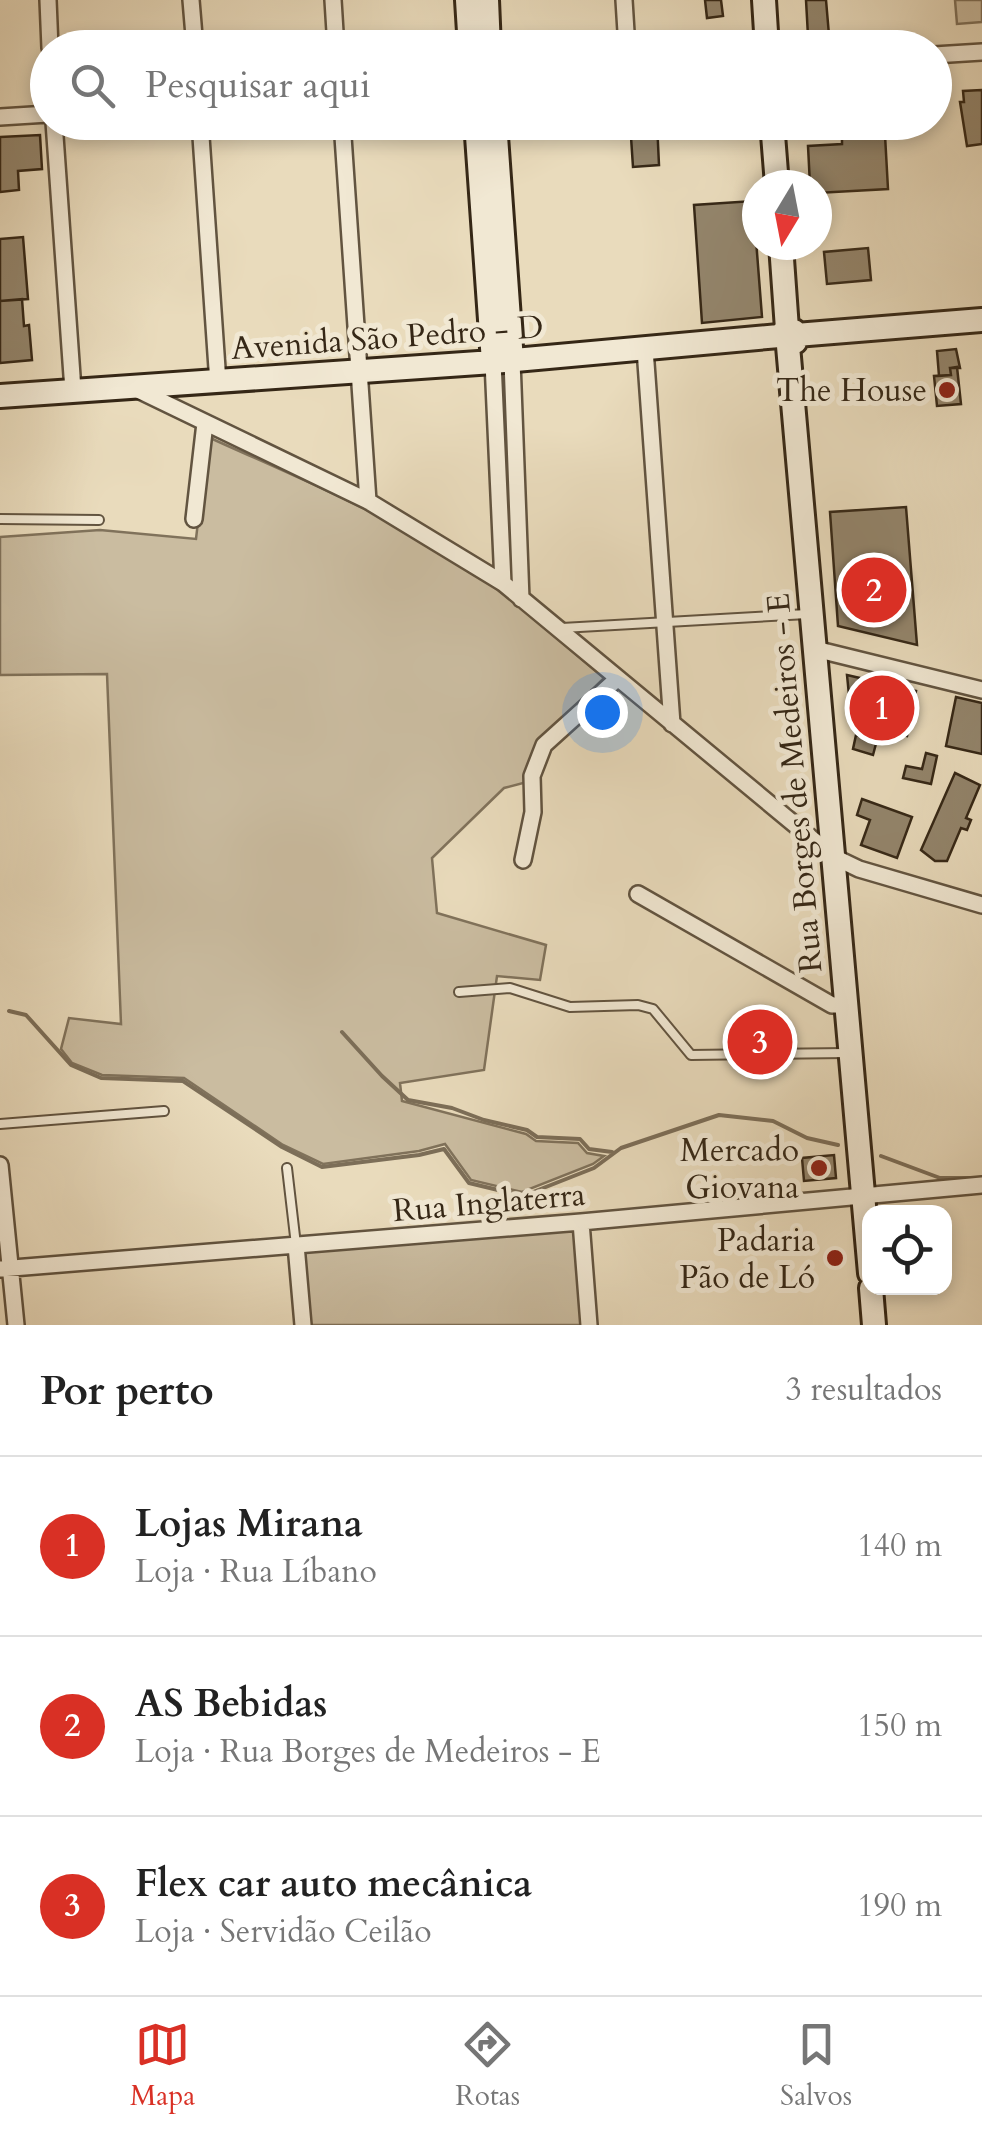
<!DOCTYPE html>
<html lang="pt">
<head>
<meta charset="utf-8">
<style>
  :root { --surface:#fff; --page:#f6f6f6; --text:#222; --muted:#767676; --line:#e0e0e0; --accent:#d93025 }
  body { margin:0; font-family:Cardo,serif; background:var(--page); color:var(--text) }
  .controls { position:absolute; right:30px; bottom:30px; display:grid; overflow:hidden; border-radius:20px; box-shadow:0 5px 15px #0003 }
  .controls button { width:90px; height:90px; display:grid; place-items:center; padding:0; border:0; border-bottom:2px solid var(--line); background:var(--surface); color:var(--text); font:50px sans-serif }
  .compass { position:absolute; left:742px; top:170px; width:90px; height:90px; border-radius:50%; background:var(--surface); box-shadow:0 5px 15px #0003; rotate:190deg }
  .you { position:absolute; left:602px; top:712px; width:35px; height:35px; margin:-25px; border:8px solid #fff; border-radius:50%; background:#1a73e8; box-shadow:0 0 0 15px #1a73e833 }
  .badge { display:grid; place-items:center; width:65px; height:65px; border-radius:50%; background:var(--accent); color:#fff; font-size:32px; font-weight:700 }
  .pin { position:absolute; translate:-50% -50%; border:5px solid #fff; box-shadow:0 2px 10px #0006 }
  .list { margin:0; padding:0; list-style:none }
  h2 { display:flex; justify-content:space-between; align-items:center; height:130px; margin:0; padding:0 40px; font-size:42px }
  h2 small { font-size:32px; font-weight:400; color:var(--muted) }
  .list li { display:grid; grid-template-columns:65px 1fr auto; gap:30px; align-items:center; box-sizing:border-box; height:180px; padding:0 40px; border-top:2px solid var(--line) }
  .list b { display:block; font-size:38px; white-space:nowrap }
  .list p { margin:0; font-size:32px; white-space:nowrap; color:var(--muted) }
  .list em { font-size:32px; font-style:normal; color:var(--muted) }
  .icon { flex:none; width:55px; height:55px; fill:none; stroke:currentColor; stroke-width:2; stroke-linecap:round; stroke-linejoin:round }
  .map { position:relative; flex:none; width:982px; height:1325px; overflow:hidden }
  .search { position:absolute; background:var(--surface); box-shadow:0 5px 15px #0003; left:30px; right:30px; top:30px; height:110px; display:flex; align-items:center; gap:25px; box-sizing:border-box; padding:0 35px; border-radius:55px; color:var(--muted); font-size:38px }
  .sheet { height:670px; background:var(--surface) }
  nav { display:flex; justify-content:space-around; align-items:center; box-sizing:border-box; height:140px; border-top:2px solid var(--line); background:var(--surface); font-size:28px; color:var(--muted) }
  nav a { display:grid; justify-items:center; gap:5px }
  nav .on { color:var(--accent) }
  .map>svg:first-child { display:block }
  .green { fill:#cabca0; stroke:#80725b; stroke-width:2.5 }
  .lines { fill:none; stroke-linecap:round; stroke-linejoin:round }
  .stream { stroke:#7c6e58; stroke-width:4 }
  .building { fill:#93856c; stroke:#352716; stroke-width:2.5 }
  .lane-casing { stroke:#625440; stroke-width:12 }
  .street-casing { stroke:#625440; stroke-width:20 }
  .secondary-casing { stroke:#352716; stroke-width:28 }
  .lane { stroke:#f1e8d3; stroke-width:8 }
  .street { stroke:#f1e8d3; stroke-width:15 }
  .secondary { stroke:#f1e8d3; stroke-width:22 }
  .poi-dot { fill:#8f2418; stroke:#f1e8d3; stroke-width:4 }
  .labels { text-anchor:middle; stroke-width:10; stroke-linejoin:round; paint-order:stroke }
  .street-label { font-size:32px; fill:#352716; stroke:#f1e8d3 }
  .poi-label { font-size:32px; fill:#352716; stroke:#f1e8d3; text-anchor:end }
</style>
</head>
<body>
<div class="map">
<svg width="982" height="1325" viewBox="0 0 982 1325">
  <rect width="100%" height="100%" fill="#e9dbbc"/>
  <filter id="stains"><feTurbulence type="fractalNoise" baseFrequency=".002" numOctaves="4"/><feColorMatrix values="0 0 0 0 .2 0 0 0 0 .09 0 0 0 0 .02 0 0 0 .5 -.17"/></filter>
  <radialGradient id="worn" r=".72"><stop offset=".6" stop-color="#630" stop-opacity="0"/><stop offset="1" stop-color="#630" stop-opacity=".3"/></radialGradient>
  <path class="green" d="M 955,0 L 982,0 L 982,22 L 957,24 Z
    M 208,437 C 307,482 411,523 498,590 C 535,618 569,649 604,678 L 538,744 L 527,782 L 504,788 L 432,858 L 437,913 L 546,945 L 540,980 L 497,976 L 484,1070 L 400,1083 L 402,1101 L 526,1134 L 536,1141 L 578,1143 L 587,1153 L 604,1156 L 593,1164 L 522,1192 L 471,1180 L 445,1144 L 419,1151 L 323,1164 L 283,1145 L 184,1078 L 102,1075 L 72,1063 L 61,1049 L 69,1018 L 121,1024 L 107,674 L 0,675 L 0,537 L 100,530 L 196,539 Z
    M 575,1228 L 583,1325 L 309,1325 L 302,1251 Z"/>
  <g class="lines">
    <path class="stream" d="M 9,1011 L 26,1015 L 71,1065 L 101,1078 L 183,1081 L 282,1147 L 322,1167 L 419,1155 L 444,1149 L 469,1183 L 523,1196 L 594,1168 L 621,1148 L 719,1115 L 773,1121 L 807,1138 L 838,1145
      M 342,1032 L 382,1076 L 408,1100 L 452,1108 L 484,1120 L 527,1130 L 537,1137 L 580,1139 L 589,1149 L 612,1152
      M 881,1156 L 940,1178 L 972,1178"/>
  </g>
  <path class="building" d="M 705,0 L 721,0 L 723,16 L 707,18 Z
    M 806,0 L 826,0 L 829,35 L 808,36 Z
    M 982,90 L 982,144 L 967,146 L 960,102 L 964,102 L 963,91 Z
    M 630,122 L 657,122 L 659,165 L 633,167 Z
    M 40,135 L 42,169 L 18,171 L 19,190 L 0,192 L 0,137 Z
    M 885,135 L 888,189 L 817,193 L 817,185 L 810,185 L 808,146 L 842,144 L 842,137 Z
    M 753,201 L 762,317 L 702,323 L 694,205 Z
    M 23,237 L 28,299 L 0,301 L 0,239 Z
    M 868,248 L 871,280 L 827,284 L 824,252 Z
    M 22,299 L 24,326 L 29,325 L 32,360 L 0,363 L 0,301 Z
    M 956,349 L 960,368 L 950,368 L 951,375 L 939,376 L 937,351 Z
    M 957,367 L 961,404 L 937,406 L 934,376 L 951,375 L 950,368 Z
    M 906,507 L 917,645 L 838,626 L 830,512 Z
    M 847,675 L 916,691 L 907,736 L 852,725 Z
    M 956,697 L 982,703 L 982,754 L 946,746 Z
    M 856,735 L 877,740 L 873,755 L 853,749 Z
    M 926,753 L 937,756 L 931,784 L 903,778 L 906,766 L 922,769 Z
    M 955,773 L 980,785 L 966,818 L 971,820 L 967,830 L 961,828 L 947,861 L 935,861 L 921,850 Z
    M 862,799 L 912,817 L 897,858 L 861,845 L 870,820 L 857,815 Z
    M 834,1155 L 836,1178 L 804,1181 L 802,1158 Z"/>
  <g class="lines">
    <defs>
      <path id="lane" d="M 0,519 L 99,520
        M 562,628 L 807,614
        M 459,992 L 510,988 L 570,1007 L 638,1005 L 653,1009 L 691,1055 L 846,1053
        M 0,1124 L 164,1111
        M 287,1168 L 296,1245"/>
      <path id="street" d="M 48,0 L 50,48
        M 191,0 L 195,48
        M 333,0 L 336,48
        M 624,0 L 627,48
        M 934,55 L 982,52
        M 0,117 L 48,114
        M 54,122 L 73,390
        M 200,122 L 218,383
        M 342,122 L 368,501
        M 645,349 L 672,724
        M 512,361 L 521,599
        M 493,362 L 503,583
        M 136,389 L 368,501 L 503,583 L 834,857 L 859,869 L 982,905
        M 194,519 L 205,423
        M 815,649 L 982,690
        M 523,860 L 533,812 L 532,776 L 544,745 L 617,679
        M 638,894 L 832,1005 L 846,1005
        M 0,1165 L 16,1325
        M 581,1222 L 589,1325
        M 296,1245 L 303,1325
        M 0,1269 L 581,1222 L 982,1185"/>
      <path id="secondary" d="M 467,0 L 470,48
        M 487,0 L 489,48
        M 764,0 L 767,48
        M 476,122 L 493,362
        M 495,122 L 512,361
        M 772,122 L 777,185
        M 781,245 L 787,329
        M 796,335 L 982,320
        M 788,346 L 870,1273
        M 0,396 L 493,362 L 779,336 L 787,329 L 794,331 L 796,337 L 795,342 L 788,346
        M 871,1288 L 874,1325"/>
    </defs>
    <use href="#lane" class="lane-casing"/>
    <use href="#street" class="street-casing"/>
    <use href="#secondary" class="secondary-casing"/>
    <use href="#lane" class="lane"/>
    <use href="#street" class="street"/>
    <use href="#secondary" class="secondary"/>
  </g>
  <g class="poi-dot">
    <circle cx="947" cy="390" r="10"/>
    <circle cx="819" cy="1168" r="10"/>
    <circle cx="835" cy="1258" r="10"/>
  </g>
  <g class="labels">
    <g class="street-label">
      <text transform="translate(387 337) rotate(-4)" y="11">Avenida São Pedro - D</text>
      <text transform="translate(794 783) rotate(-95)" y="11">Rua Borges de Medeiros - E</text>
      <text transform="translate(489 1202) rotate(-5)" y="11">Rua Inglaterra</text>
    </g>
    <g class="poi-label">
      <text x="927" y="401">The House</text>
      <text x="799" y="1161">Mercado<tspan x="799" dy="37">Giovana</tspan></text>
      <text x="815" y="1251">Padaria<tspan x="815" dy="37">Pão de Ló</tspan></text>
    </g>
  </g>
  <rect width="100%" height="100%" filter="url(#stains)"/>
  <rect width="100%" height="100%" fill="url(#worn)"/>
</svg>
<div class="controls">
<button><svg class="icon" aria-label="locate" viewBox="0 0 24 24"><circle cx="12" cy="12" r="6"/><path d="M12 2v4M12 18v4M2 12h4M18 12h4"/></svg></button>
</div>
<svg class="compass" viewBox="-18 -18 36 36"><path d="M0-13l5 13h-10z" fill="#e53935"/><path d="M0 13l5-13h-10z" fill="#767676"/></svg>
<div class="you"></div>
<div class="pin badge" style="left:882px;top:708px">1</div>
<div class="pin badge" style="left:874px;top:590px">2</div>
<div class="pin badge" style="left:760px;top:1042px">3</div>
<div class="search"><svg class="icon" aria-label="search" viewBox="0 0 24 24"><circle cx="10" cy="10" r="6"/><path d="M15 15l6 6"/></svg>Pesquisar aqui</div>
</div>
<section class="sheet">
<h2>Por perto<small>3 resultados</small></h2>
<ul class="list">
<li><span class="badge">1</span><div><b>Lojas Mirana</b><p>Loja · Rua Líbano</p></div><em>140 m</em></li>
<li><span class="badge">2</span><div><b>AS Bebidas</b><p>Loja · Rua Borges de Medeiros - E</p></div><em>150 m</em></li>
<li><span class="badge">3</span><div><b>Flex car auto mecânica</b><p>Loja · Servidão Ceilão</p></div><em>190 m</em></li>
</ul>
</section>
<nav>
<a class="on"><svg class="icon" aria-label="map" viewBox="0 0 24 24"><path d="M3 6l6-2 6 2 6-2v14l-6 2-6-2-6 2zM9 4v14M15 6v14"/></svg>Mapa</a>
<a><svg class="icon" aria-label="directions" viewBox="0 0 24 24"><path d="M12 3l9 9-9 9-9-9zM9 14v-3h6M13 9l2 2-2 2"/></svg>Rotas</a>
<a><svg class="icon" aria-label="saved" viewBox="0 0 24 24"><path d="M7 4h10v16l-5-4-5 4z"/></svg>Salvos</a>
</nav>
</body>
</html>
